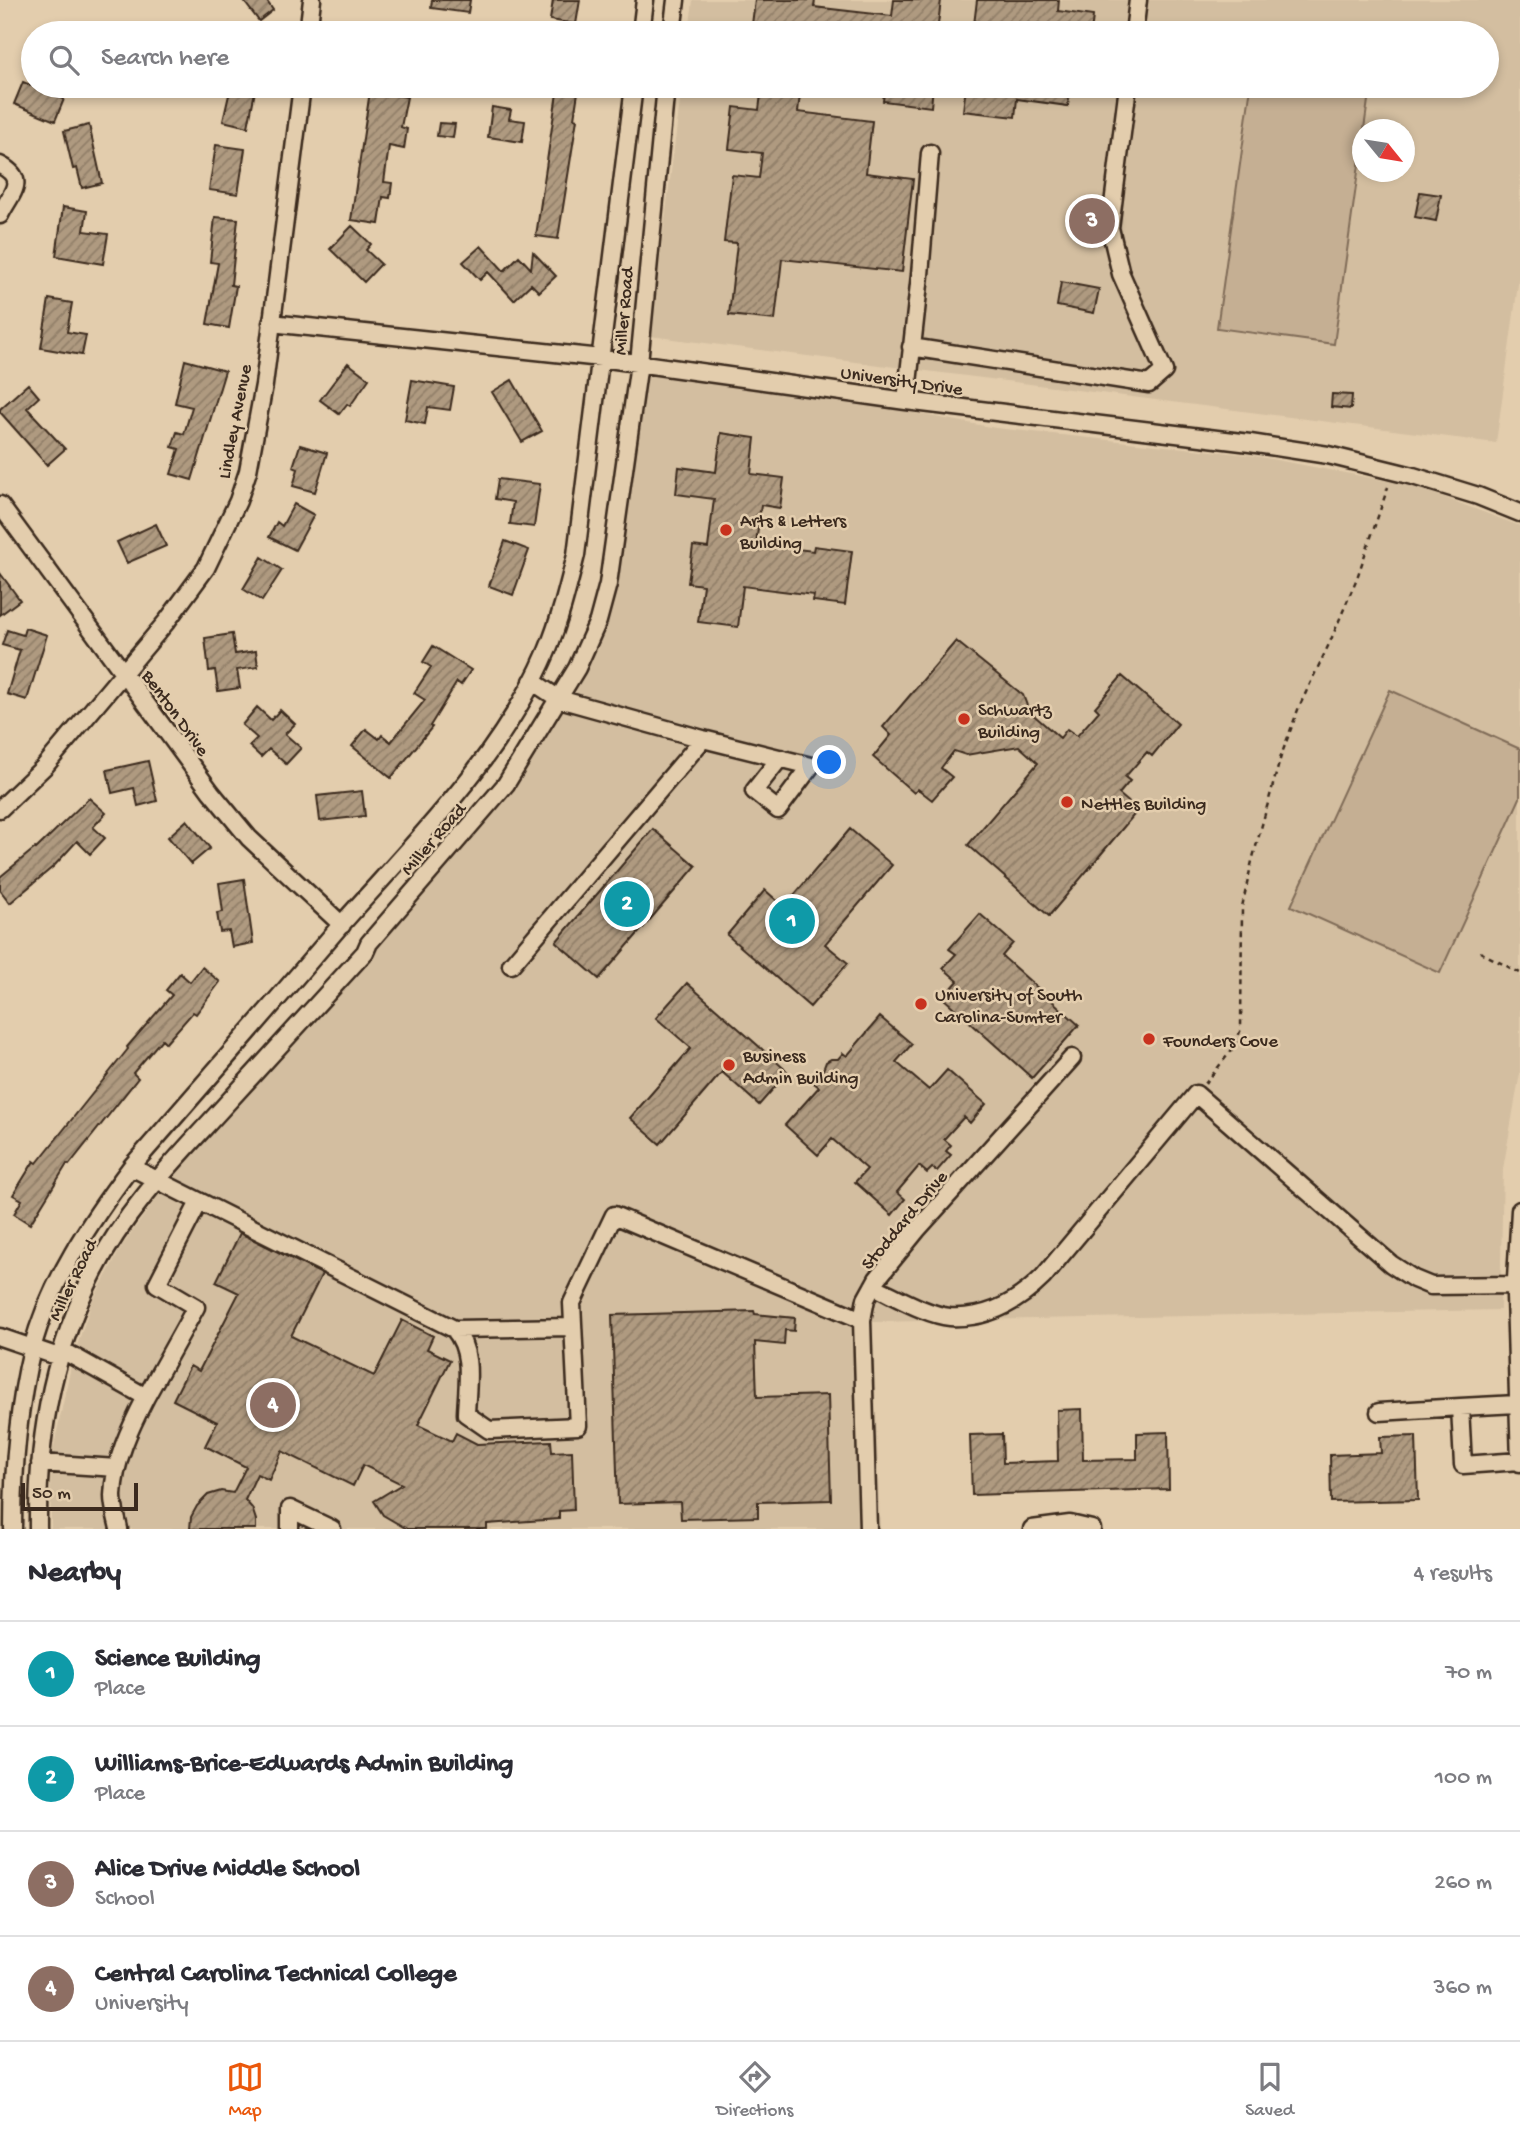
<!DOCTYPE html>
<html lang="en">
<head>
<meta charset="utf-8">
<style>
  :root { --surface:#fff; --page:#f2f2f3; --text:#2b2b33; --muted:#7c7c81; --line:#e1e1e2; --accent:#ea580c }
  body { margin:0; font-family:"Gochi Hand",sans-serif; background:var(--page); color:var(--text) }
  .compass { position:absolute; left:1352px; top:119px; width:63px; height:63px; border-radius:50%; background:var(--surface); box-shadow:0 4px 10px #0003; rotate:120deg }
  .scale { position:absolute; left:21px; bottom:18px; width:117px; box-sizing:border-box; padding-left:7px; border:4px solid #3b2a1e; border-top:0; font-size:19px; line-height:24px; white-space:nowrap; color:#3b2a1e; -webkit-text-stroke:5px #e3cdad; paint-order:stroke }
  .you { position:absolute; left:830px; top:763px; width:24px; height:24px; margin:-18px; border:5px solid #fff; border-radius:50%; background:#1a73e8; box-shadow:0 0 0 10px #1a73e833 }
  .badge { display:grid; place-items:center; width:46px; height:46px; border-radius:50%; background:var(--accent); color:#fff; font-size:23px; font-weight:700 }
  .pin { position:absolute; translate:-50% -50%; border:4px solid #fff; box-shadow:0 2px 7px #0006 }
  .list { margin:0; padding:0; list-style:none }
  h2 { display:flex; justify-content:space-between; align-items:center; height:91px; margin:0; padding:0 28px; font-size:30px }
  h2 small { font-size:23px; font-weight:400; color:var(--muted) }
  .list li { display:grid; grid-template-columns:46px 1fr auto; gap:21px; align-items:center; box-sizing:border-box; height:105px; padding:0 28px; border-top:2px solid var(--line) }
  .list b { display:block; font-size:26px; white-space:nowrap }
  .list p { margin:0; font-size:23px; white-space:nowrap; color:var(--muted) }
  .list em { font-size:23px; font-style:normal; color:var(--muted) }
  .icon { flex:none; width:38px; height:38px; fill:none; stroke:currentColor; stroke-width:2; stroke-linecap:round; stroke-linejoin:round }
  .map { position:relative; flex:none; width:1520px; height:1529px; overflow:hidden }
  .search { position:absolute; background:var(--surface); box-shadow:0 4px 10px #0003; left:21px; right:21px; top:21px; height:77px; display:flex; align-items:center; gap:18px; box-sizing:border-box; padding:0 24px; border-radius:38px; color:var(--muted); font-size:26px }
  .sheet { height:511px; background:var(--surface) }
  nav { display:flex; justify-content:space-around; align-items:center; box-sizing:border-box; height:98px; border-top:2px solid var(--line); background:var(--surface); font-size:19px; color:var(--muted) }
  nav a { display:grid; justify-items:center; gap:4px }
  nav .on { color:var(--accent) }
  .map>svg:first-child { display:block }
  .built { fill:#d3bea0; fill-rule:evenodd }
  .green { fill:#c5af93; stroke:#806c58; stroke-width:2 }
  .building { fill:url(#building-hatch); stroke:#3b2a1e; stroke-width:2 }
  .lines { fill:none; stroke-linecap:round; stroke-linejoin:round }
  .minor-casing { stroke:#3b2a1e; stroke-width:21 }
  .path { stroke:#3b2a1e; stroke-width:2.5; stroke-dasharray:5 5; stroke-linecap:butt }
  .minor { stroke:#e3cdad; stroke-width:16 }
  .poi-dot { fill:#c8321e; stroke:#e3cdad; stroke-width:2.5 }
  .labels { text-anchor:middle; stroke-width:5; stroke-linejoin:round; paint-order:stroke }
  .street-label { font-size:19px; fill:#3b2a1e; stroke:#e3cdad }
  .poi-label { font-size:19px; fill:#3b2a1e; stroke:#e3cdad; text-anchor:start }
</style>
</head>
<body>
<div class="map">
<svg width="1520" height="1529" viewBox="0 0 1520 1529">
  <defs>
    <pattern id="building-hatch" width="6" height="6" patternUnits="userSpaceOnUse" patternTransform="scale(1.75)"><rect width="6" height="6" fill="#af9a80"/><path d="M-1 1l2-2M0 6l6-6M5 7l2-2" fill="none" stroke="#907e68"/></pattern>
  </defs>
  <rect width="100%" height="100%" fill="#e3cdad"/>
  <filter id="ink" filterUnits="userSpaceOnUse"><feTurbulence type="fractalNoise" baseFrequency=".0143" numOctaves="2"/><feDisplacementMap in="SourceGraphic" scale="14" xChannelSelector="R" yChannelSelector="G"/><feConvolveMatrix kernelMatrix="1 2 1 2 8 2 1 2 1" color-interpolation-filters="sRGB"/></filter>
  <g filter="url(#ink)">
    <path class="built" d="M 693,0 L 1520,0 L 1520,270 L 1496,443 L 650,336 L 682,86 L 1487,86 L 1487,33 L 689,33 ZM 1362,130 L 1404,130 L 1404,172 L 1362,172 Z
      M 639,363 L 996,428 L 1250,455 L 1414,486 L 1520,526 L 1520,1073 L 1503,1169 L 1500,1310 L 873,1322 L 880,1529 L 51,1529 L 50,1464 L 73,1357 L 92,1302 L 122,1246 L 165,1186 L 494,803 L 606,605 Z"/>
    <path class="green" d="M 1251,86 L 1370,86 L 1334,344 L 1217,328 Z
      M 1390,690 L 1520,749 L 1520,798 L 1440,973 L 1291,906 Z"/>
    <path class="building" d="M 243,0 L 266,0 L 273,10 L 259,21 Z
      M 432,0 L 470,0 L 468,13 L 431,8 Z
      M 553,0 L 580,0 L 576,24 L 550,20 Z
      M 755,0 L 815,0 L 814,7 L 892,16 L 894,0 L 941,0 L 937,33 L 751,33 Z
      M 977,0 L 1059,0 L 1058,11 L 1093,16 L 1091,33 L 973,33 Z
      M 23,82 L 64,99 L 55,121 L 14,104 Z
      M 231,86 L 256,86 L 248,127 L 223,121 Z
      M 558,86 L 579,86 L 574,118 L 577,119 L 558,239 L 536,236 Z
      M 762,86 L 801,86 L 798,112 L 872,121 L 866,173 L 913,179 L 902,272 L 782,259 L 775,320 L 729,315 L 737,243 L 724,242 L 732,175 L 759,178 L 762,153 L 729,149 L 734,107 L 759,110 Z
      M 885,86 L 933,86 L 931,107 L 883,101 Z
      M 966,86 L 1070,86 L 1068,106 L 1017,99 L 1015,117 L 963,111 Z
      M 370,91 L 407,97 L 401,127 L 407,129 L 404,149 L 389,146 L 384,182 L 392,183 L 390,198 L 383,197 L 379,224 L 351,220 Z
      M 492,107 L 511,110 L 509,119 L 525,121 L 522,142 L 488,137 Z
      M 439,123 L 455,124 L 453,138 L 437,136 Z
      M 89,125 L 102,183 L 82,188 L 77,168 L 73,169 L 64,131 Z
      M 216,145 L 245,149 L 238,194 L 209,190 Z
      M 1420,192 L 1441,195 L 1436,221 L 1415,217 Z
      M 63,207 L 87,211 L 84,231 L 108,234 L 103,264 L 56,256 Z
      M 215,217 L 238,219 L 231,285 L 236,286 L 229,328 L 207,324 L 218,263 L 210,262 Z
      M 352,226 L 371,244 L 366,250 L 381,264 L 364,282 L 330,249 Z
      M 481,246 L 504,271 L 519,256 L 531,269 L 533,252 L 556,276 L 539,292 L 531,284 L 514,300 L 488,272 L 480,280 L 463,262 Z
      M 1061,282 L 1099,289 L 1094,313 L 1057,306 Z
      M 49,299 L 72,303 L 67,332 L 86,335 L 82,355 L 41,348 Z
      M 185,360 L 225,371 L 192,480 L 171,474 L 179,449 L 172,447 L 177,432 L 184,434 L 192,407 L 175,403 Z
      M 348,363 L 369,379 L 350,406 L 347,404 L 339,414 L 320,400 Z
      M 412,380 L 454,387 L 450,410 L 428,407 L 425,424 L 405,420 Z
      M 512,380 L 542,431 L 522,442 L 492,392 Z
      M 28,384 L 39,397 L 27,408 L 65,449 L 47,465 L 0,412 L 0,409 Z
      M 1332,394 L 1352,395 L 1351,409 L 1331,407 Z
      M 721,433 L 755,438 L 751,474 L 784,478 L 780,508 L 761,505 L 756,544 L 813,551 L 814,546 L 852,551 L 845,605 L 813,601 L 814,595 L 743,586 L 738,627 L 698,622 L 703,585 L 688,583 L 693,546 L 708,548 L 714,499 L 676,494 L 679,467 L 716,472 Z
      M 300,445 L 327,453 L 315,492 L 293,486 L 298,469 L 293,467 Z
      M 498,479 L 540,484 L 534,527 L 510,524 L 513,502 L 495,499 Z
      M 294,504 L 314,515 L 295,550 L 269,537 L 277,522 L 282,526 Z
      M 156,524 L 166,546 L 127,563 L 117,542 Z
      M 505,541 L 529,550 L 513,595 L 489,586 Z
      M 262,557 L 282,570 L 262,601 L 243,589 Z
      M 0,573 L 20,600 L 0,615 Z
      M 25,628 L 47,635 L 27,700 L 7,694 L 20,650 L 2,645 L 7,630 L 23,635 Z
      M 232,634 L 235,654 L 256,651 L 258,667 L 237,670 L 240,688 L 218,691 L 215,670 L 209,671 L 205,638 Z
      M 956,641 L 1023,695 L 1029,711 L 1060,738 L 1067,729 L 1077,736 L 1099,711 L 1095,707 L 1122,676 L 1178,724 L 1152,756 L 1147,752 L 1125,777 L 1130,781 L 1119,794 L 1138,810 L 1049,916 L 968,845 L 1038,763 L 1019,746 L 966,755 L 954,751 L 941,768 L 952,777 L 932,800 L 918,789 L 914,793 L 873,757 L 891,735 L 883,727 Z
      M 433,646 L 471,670 L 461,685 L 457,682 L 430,726 L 432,727 L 391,778 L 352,746 L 366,729 L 379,739 L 382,735 L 391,742 L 425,700 L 414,693 L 431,667 L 423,662 Z
      M 257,707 L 271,720 L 280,710 L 295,724 L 285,734 L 301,748 L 286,764 L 269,749 L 261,757 L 249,746 L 257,738 L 242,725 Z
      M 148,761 L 157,801 L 138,806 L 134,788 L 112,793 L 107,770 Z
      M 362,791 L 365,816 L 320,821 L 317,796 Z
      M 89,798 L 106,813 L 93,827 L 105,838 L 90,854 L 77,841 L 54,866 L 10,903 L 0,890 L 0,877 L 35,848 L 36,849 Z
      M 187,820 L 210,848 L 191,864 L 168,837 Z
      M 653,829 L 696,866 L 599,979 L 556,942 Z
      M 850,829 L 892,865 L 825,944 L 848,963 L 810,1007 L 727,935 L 765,890 L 784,907 Z
      M 244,879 L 253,943 L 232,947 L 229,931 L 220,932 L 217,913 L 223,912 L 219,883 Z
      M 980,914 L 1013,943 L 1002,956 L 1079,1025 L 1032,1078 L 943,998 L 958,981 L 943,968 L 956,954 L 949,949 Z
      M 202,967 L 220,982 L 196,1014 L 193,1012 L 166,1043 L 162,1039 L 133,1073 L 138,1078 L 69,1165 L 67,1164 L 30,1224 L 14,1214 L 22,1200 L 13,1195 L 34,1161 L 37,1163 L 128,1049 L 127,1047 L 172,995 L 166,990 L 180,973 L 190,982 Z
      M 687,983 L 788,1072 L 759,1105 L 722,1072 L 660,1144 L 630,1118 L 691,1048 L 656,1018 Z
      M 880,1017 L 912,1044 L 896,1062 L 929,1090 L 947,1070 L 986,1104 L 970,1123 L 964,1117 L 944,1139 L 951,1145 L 946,1151 L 951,1155 L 937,1171 L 932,1168 L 927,1173 L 919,1166 L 897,1192 L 905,1199 L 892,1215 L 855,1182 L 867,1169 L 832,1139 L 818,1155 L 785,1125 L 819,1087 L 814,1083 L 821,1075 L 826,1062 L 831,1059 L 838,1059 L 843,1053 L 847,1056 Z
      M 240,1233 L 322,1274 L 291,1336 L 374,1376 L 402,1320 L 433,1336 L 427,1349 L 450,1360 L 418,1425 L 452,1441 L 456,1433 L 477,1444 L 551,1441 L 552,1452 L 572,1451 L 574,1510 L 559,1511 L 559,1519 L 487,1524 L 487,1529 L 407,1529 L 383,1515 L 374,1501 L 402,1484 L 363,1465 L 353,1486 L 282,1451 L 269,1480 L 257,1474 L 245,1500 L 252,1508 L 256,1520 L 256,1529 L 190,1529 L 191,1517 L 197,1506 L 208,1495 L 221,1491 L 233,1493 L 246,1467 L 205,1446 L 217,1422 L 173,1400 L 190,1366 L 199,1371 L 239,1293 L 216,1282 Z
      M 754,1311 L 755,1314 L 795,1318 L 794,1331 L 785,1330 L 784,1345 L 755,1342 L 757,1397 L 828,1395 L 831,1500 L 758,1502 L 758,1517 L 681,1519 L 680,1502 L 618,1504 L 612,1315 Z
      M 1082,1409 L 1083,1460 L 1137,1459 L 1137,1433 L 1168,1432 L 1169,1489 L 972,1495 L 970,1435 L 1002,1434 L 1003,1463 L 1058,1461 L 1057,1410 Z
      M 1416,1436 L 1418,1500 L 1331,1502 L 1330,1455 L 1381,1453 L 1380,1437 Z"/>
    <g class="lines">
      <defs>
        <path id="minor" d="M 308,33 L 312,0
          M 641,33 L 645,0
          M 672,33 L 676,0
          M 1134,33 L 1138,0
          M 0,165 C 29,180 10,194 0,215
          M 271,323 L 601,358 L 906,401 L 1250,443 L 1328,455 L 1413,476 L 1478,496 L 1520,513
          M 911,347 L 1149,384 L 1164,371 L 1121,274 L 1110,228 L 1128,86
          M 906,401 L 920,275 L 930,153
          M 0,505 L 211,792 L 249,838 L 342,925
          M 532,681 L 559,699 L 703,739 L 811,766 L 778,810 L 754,791 L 780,758
          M 0,809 L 45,766 L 167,621 L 206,568 L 238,501 L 248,471 L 264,385 L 302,86
          M 511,965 L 703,739
          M 131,1167 L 454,1329 C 474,1352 467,1385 466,1414 L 489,1430 L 578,1426 L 572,1303 L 614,1215 L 862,1320
          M 1520,1210 L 1515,1296 L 1520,1463
          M 873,1286 C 895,1296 927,1315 950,1317 C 987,1319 1017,1303 1043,1277 L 1196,1094 L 1391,1264 L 1414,1279 L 1431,1286 L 1515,1285
          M 454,1329 L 572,1327
          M 0,1337 L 59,1357
          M 62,1350 L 146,1397 C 130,1428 114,1461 113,1496 C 113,1507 117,1519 119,1529
          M 146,1397 L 196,1307 L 157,1284 L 199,1202
          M 1517,1404 L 1460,1407 L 1463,1465 L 1520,1461
          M 1379,1412 L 1460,1407
          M 40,1463 L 117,1468
          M 13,1529 C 13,1469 18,1407 32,1349 C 49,1283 91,1220 131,1167 C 201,1087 271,1007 340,926 C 415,841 502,757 547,651 C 560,620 568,587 576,555 L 634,86
          M 38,1529 C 37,1440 52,1352 94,1272 C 125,1211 172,1163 218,1113 C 267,1059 316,1006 365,952 L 369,943 L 506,784 L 577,668 L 598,621 L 608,584 L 639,363 L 666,86
          M 290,1529 L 290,1509 L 332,1529
          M 868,1529 L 862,1320 L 866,1299 L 877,1279 L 917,1230 L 1072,1058
          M 1032,1529 L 1070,1524 L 1092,1529"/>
      </defs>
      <use href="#minor" class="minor-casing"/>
      <path class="path" d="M 1480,952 L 1520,973
        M 1205,1084 L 1234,1047 L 1241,1029 L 1242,907 L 1252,861 L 1281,756 L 1299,707 L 1330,642 L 1357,578 L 1388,487"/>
      <use href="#minor" class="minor"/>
    </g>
  </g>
  <g class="poi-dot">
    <circle cx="726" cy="530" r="7"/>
    <circle cx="964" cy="719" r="7"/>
    <circle cx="1067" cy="802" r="7"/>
    <circle cx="921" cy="1004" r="7"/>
    <circle cx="1149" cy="1039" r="7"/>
    <circle cx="729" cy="1065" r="7"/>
  </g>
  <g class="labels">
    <g class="street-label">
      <text transform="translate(622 311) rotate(-85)" y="7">Miller Road</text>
      <text transform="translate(902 379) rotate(8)" y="7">University Drive</text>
      <text transform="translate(233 421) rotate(-79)" y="7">Lindley Avenue</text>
      <text transform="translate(177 712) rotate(54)" y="7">Benton Drive</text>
      <text transform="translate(432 838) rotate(-49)" y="7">Miller Road</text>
      <text transform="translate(903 1219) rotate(-50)" y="7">Stoddard Drive</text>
      <text transform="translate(71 1279) rotate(-64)" y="7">Miller Road</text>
    </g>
    <g class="poi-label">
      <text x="740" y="526">Arts &amp; Letters<tspan x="740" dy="22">Building</tspan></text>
      <text x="978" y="715">Schwartz<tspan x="978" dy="22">Building</tspan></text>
      <text x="1081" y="809">Nettles Building</text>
      <text x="935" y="1000">University of South<tspan x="935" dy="22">Carolina-Sumter</tspan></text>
      <text x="1163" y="1046">Founders Cove</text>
      <text x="743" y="1061">Business<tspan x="743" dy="22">Admin Building</tspan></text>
    </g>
  </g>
</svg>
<svg class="compass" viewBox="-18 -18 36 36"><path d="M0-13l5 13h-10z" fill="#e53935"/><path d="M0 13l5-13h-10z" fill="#7c7c81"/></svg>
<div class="scale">50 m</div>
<div class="you"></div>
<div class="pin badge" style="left:792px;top:921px;background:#0f9aa8">1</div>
<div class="pin badge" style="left:627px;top:904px;background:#0f9aa8">2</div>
<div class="pin badge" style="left:1092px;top:221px;background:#8d6e63">3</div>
<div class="pin badge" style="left:273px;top:1405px;background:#8d6e63">4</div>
<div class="search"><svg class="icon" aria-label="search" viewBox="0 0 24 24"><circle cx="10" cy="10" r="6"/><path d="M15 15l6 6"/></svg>Search here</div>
</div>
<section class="sheet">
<h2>Nearby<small>4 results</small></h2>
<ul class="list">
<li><span class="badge" style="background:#0f9aa8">1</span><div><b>Science Building</b><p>Place</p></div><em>70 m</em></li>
<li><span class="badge" style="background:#0f9aa8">2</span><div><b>Williams-Brice-Edwards Admin Building</b><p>Place</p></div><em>100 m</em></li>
<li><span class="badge" style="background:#8d6e63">3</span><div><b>Alice Drive Middle School</b><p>School</p></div><em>260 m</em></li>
<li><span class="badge" style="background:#8d6e63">4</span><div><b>Central Carolina Technical College</b><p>University</p></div><em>360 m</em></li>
</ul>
</section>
<nav>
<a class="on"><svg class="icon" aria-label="map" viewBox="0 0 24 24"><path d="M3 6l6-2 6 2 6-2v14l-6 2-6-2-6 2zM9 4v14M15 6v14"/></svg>Map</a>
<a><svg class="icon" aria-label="directions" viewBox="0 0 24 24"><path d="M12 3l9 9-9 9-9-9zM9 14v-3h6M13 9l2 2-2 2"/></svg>Directions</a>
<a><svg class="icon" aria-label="saved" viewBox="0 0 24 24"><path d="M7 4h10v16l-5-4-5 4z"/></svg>Saved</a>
</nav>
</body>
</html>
